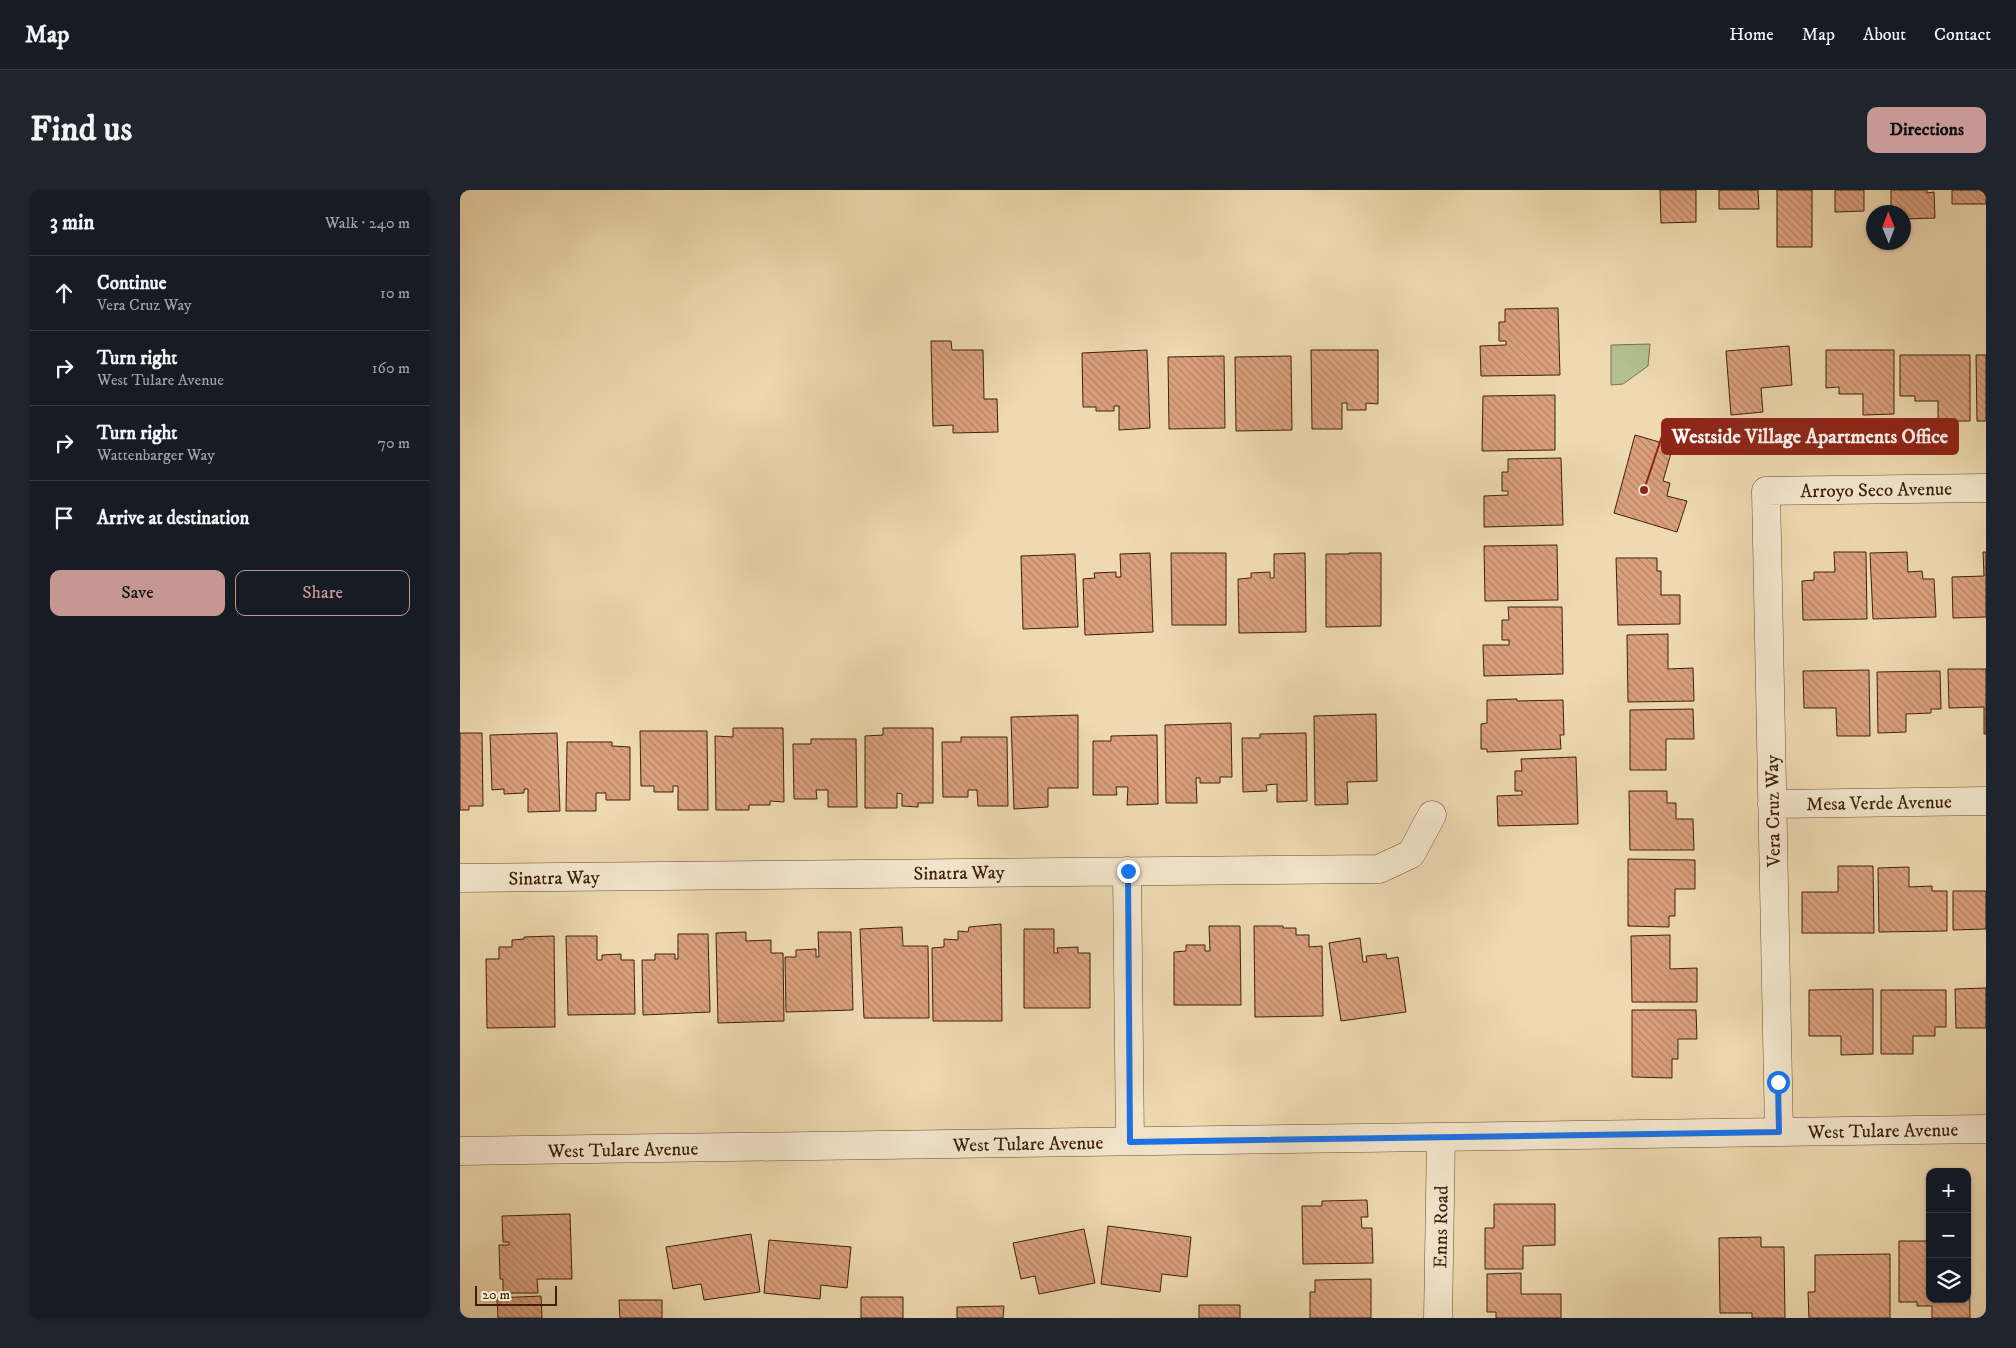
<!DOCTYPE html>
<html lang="en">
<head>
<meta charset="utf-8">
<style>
  :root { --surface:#171b24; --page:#20242c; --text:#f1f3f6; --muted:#9ea1a6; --line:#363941; --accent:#c59692 }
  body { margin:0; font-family:"IM FELL DW Pica",serif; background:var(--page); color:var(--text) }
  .controls { position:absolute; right:15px; bottom:15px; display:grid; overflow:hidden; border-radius:10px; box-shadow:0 1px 4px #0004 }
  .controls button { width:45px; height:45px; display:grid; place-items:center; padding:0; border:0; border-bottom:1px solid var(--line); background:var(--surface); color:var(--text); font:25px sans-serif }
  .compass { position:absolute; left:1406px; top:15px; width:45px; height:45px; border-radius:50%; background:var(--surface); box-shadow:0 1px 4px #0004; rotate:359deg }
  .scale { position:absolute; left:15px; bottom:12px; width:82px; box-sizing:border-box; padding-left:5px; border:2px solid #3e200d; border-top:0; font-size:14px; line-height:18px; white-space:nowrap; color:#3e200d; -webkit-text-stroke:4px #f4e6cc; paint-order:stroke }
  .stop { position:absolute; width:15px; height:15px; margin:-11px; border:4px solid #1a73e8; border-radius:50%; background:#fff }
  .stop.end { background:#1a73e8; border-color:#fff; box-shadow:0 1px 5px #0008 }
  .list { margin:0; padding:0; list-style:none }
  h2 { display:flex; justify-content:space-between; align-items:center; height:65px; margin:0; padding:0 20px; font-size:21px }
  h2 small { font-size:16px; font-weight:400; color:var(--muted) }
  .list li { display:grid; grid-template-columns:32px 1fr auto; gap:15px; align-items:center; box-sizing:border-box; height:75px; padding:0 20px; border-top:1px solid var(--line) }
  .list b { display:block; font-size:19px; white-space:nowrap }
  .list p { margin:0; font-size:16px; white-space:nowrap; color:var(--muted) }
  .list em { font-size:16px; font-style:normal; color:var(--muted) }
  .actions { display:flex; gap:10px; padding:15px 20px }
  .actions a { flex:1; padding:11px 0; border:1px solid var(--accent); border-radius:10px; text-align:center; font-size:18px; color:var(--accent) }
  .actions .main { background:var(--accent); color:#111 }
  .icon { flex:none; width:28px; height:28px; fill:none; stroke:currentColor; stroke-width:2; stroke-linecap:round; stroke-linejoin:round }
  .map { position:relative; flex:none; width:1526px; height:1128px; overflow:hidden; border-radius:10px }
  header { display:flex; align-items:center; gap:30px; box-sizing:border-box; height:70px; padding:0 25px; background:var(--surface); border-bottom:1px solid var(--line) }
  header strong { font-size:24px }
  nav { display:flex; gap:28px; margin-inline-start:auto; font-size:18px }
  .intro { display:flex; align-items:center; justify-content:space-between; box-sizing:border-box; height:120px; padding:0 30px }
  h1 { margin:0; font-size:35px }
  .button { padding:12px 22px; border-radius:10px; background:var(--accent); color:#111; font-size:18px; font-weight:700 }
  main { display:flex; gap:30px; padding:0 30px }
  aside { flex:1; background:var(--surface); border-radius:10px; box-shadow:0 1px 4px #0004 }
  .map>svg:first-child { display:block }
  .green { fill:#b4c08f; stroke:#79704e }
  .building { fill:url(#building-back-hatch); stroke:#3e200d }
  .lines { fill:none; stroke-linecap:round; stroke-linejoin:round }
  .minor-casing { stroke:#6a4e36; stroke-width:29 }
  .minor { stroke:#f4e6cc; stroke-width:28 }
  .route { stroke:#1a73e8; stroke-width:6 }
  .labels { text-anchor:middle; stroke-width:4.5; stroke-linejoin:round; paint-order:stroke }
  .street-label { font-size:19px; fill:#3e200d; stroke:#f4e6cc }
  .leader { fill:none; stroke:#8f2418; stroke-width:2 }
  .callout-dot { fill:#8f2418; stroke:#f4e6cc; stroke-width:2 }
  .callout { fill:#8f2418; stroke:#8f2418; stroke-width:2 }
  .callout-label { font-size:20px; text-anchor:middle; font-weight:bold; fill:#fff }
</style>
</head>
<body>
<header>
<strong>Map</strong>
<nav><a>Home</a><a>Map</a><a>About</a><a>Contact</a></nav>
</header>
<div class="intro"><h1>Find us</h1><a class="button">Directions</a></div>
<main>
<aside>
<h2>3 min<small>Walk · 240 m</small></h2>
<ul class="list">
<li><svg class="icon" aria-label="ahead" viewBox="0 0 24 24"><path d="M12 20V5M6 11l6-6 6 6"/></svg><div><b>Continue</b><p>Vera Cruz Way</p></div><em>10 m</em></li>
<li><svg class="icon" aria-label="right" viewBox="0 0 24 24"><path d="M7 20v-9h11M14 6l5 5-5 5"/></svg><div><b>Turn right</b><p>West Tulare Avenue</p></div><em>160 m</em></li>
<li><svg class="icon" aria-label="right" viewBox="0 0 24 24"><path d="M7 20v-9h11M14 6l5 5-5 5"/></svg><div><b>Turn right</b><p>Wattenbarger Way</p></div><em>70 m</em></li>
<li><svg class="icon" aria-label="arrive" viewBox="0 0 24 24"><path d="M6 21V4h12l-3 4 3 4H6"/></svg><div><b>Arrive at destination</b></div></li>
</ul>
<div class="actions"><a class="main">Save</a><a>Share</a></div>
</aside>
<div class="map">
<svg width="1526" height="1128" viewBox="0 0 1526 1128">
  <defs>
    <pattern id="building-back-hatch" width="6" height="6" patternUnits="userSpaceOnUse" patternTransform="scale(1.25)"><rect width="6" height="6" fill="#dba07e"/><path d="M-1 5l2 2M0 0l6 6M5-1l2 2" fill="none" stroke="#b38266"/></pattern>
  </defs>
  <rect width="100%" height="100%" fill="#eed9b0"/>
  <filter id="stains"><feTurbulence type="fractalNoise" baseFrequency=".004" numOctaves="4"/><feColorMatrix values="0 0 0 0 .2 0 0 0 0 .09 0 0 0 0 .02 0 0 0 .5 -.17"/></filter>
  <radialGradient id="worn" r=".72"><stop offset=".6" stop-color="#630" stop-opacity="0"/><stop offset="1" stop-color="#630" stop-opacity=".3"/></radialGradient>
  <path class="green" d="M 1190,154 L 1188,176 L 1163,194 L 1151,195 L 1151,155 Z"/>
  <path class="building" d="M 1200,0 L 1236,0 L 1236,32 L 1201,33 Z
    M 1259,0 L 1298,0 L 1299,19 L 1259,19 Z
    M 1317,0 L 1352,0 L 1352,57 L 1317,57 Z
    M 1375,0 L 1404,0 L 1404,21 L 1375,22 Z
    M 1431,0 L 1467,0 L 1467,3 L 1474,2 L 1475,28 L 1444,29 L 1444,22 L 1431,22 Z
    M 1492,0 L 1526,0 L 1526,14 L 1492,14 Z
    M 1098,118 L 1100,185 L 1021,186 L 1020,156 L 1046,155 L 1046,151 L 1039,151 L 1039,132 L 1045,132 L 1045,119 Z
    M 471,151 L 491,151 L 492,160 L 523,160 L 524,209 L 537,209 L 538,242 L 493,243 L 493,235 L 473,236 Z
    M 1329,156 L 1332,195 L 1301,198 L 1303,222 L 1271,225 L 1266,161 Z
    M 687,160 L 690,238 L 659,240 L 659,216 L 654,216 L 654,221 L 636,221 L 636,217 L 623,217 L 622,163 Z
    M 851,160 L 918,160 L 918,214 L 906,213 L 906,220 L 887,220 L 887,213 L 882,213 L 882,239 L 852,239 Z
    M 1366,160 L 1434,160 L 1434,224 L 1403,225 L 1403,204 L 1379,204 L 1379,197 L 1366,198 Z
    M 1440,165 L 1510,165 L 1510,231 L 1478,231 L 1478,211 L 1455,211 L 1455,206 L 1440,206 Z
    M 1516,165 L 1526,165 L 1526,231 L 1517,231 Z
    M 764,166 L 765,238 L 709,239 L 708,167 Z
    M 831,166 L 832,240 L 776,241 L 775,167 Z
    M 1095,205 L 1095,260 L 1022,261 L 1023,206 Z
    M 1175,245 L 1213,256 L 1203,291 L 1210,293 L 1207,306 L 1227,311 L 1217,342 L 1154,323 Z
    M 1101,268 L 1103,335 L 1024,337 L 1024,306 L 1048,305 L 1048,301 L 1042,301 L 1042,282 L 1048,282 L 1048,269 Z
    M 1097,355 L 1098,410 L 1025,411 L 1024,356 Z
    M 1374,362 L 1406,362 L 1407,429 L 1343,430 L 1342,391 L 1354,390 L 1354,382 L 1375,382 Z
    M 1447,362 L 1448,382 L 1462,381 L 1463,389 L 1474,389 L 1476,427 L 1413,429 L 1410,363 Z
    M 1523,362 L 1526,362 L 1526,427 L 1493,428 L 1492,387 L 1524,386 Z
    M 690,363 L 693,442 L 625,445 L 623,389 L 635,388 L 634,383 L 656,382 L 656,387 L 661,387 L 660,364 Z
    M 711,363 L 766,363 L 766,435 L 712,435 Z
    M 845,363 L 846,442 L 779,443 L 778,389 L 791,388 L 791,383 L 810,382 L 810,388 L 814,388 L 814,364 Z
    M 889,363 L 921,363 L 921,436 L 866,437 L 866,364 L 889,364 Z
    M 615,364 L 618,437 L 563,439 L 561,366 Z
    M 1156,368 L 1197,368 L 1197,381 L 1201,381 L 1201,405 L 1220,405 L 1220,434 L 1158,435 Z
    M 1048,417 L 1102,417 L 1103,484 L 1024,486 L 1023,455 L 1049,455 L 1049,450 L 1042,450 L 1042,430 L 1049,430 Z
    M 1208,444 L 1208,479 L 1233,478 L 1234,511 L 1168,512 L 1167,445 Z
    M 1488,479 L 1526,479 L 1526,544 L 1524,544 L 1524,517 L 1489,518 Z
    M 1409,480 L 1410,546 L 1377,546 L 1376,518 L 1344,518 L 1343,481 Z
    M 1480,481 L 1481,519 L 1471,519 L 1471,523 L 1446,524 L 1446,542 L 1418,543 L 1417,482 Z
    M 1057,509 L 1057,511 L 1103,510 L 1104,545 L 1100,545 L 1101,559 L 1027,562 L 1027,559 L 1021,559 L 1021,534 L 1027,533 L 1027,510 Z
    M 1233,519 L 1234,549 L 1206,549 L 1206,580 L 1170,580 L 1170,520 Z
    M 916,524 L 917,591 L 887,592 L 888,614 L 855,615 L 854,526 Z
    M 618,525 L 618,598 L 588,598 L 588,617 L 554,619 L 551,527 Z
    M 771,533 L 772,587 L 760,587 L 760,593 L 740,593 L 740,588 L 736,588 L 737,613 L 706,613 L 705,535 Z
    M 273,538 L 323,538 L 324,612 L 310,611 L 310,615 L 289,615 L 289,620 L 256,620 L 255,546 L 273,547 Z
    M 423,538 L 473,538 L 473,613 L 458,613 L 458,617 L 442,616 L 442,604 L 437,603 L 437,618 L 405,618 L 405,546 L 423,545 Z
    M 180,541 L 247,541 L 248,620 L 218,620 L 218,596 L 213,596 L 213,602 L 194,602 L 194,596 L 181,596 Z
    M 0,543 L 22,543 L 23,616 L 9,616 L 9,620 L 0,620 Z
    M 97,543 L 100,621 L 68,622 L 68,599 L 64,599 L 64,603 L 44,604 L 44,599 L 32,600 L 30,545 Z
    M 846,543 L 847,611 L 817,612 L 817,594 L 806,595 L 807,601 L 783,602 L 782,548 L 800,548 L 800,544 Z
    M 697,545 L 698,614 L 667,615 L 668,597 L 656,597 L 657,605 L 633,605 L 633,551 L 651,551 L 651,546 Z
    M 501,547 L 547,547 L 548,616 L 518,616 L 517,600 L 508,600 L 508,607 L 483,607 L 482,552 L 501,552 Z
    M 351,549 L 396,549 L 397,617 L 368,617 L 368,600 L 356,600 L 357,609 L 334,609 L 333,554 L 351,554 Z
    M 107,552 L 152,552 L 152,556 L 170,557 L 170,610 L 146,610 L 146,603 L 136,603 L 136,621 L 106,621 Z
    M 1116,567 L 1118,634 L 1038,636 L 1037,606 L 1062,605 L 1062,601 L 1055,601 L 1055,581 L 1062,581 L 1061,569 Z
    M 1169,601 L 1207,601 L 1207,613 L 1216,613 L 1216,629 L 1233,629 L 1234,660 L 1170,660 Z
    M 1168,669 L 1235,670 L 1235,699 L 1215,699 L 1215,726 L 1209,726 L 1209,737 L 1168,736 Z
    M 1378,676 L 1413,676 L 1414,743 L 1342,743 L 1342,702 L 1378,702 Z
    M 1449,677 L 1449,697 L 1472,696 L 1472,701 L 1487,701 L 1487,741 L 1419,742 L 1418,678 Z
    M 1493,701 L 1526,701 L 1526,739 L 1493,740 Z
    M 541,734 L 542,831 L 473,831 L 472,758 L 484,757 L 484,749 L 498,750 L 498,741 L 508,742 L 509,737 Z
    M 749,736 L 780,736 L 781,815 L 714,815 L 714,762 L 726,761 L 726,755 L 745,755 L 745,761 L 750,761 Z
    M 794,736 L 823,736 L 823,738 L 836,738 L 836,745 L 849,745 L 849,757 L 862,756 L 863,826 L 795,827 Z
    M 442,737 L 443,756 L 468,756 L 469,828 L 404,828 L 400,739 Z
    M 564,739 L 594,739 L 594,763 L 598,763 L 597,758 L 618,757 L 618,763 L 630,763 L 630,818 L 564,818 Z
    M 286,742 L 286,751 L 311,750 L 311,763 L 323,763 L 324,831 L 258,833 L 256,743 Z
    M 358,742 L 391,742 L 393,820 L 326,822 L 325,767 L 336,767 L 336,760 L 356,759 L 356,767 L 359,767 Z
    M 218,744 L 248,744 L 250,822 L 183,825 L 182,770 L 195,770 L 195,764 L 215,764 L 215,769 L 218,769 Z
    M 1210,745 L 1210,779 L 1237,778 L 1237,812 L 1172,812 L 1171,746 Z
    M 94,746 L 95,837 L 27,838 L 26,769 L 39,769 L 39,757 L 52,757 L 52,750 L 64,749 L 64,747 Z
    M 106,746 L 137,746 L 137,770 L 142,770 L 142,765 L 161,764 L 161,770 L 174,770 L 175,824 L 108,825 Z
    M 900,748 L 903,772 L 907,772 L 906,766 L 926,764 L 927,769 L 938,767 L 946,822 L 881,831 L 869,753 Z
    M 1526,798 L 1526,838 L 1496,838 L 1495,799 Z
    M 1413,799 L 1413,864 L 1381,865 L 1381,846 L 1349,846 L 1349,800 Z
    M 1421,800 L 1486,800 L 1486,837 L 1475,837 L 1475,846 L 1453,846 L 1453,864 L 1421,864 Z
    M 1172,820 L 1236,820 L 1237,849 L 1218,849 L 1218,869 L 1212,869 L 1212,888 L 1172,887 Z
    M 907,1010 L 908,1027 L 901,1027 L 902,1038 L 912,1038 L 913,1073 L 843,1074 L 842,1016 L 862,1016 L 862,1011 Z
    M 1034,1014 L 1095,1014 L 1095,1055 L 1063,1056 L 1063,1079 L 1025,1079 L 1025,1038 L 1034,1038 Z
    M 110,1024 L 112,1089 L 77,1089 L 78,1103 L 43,1103 L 43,1089 L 40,1089 L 39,1055 L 49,1055 L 49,1052 L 43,1052 L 42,1026 Z
    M 648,1036 L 731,1047 L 727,1087 L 702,1084 L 700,1102 L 641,1094 Z
    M 624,1039 L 635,1093 L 579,1104 L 575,1086 L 561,1089 L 553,1053 Z
    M 291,1044 L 300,1102 L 244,1110 L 241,1094 L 213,1099 L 206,1057 Z
    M 1301,1047 L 1301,1057 L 1324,1057 L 1325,1128 L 1292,1128 L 1292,1123 L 1260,1123 L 1259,1048 Z
    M 309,1050 L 391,1057 L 387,1098 L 361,1095 L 360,1109 L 304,1103 Z
    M 1439,1051 L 1470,1051 L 1470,1109 L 1507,1109 L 1507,1051 L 1509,1051 L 1510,1128 L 1472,1128 L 1472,1116 L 1457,1116 L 1457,1112 L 1439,1112 Z
    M 1430,1064 L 1430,1128 L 1349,1128 L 1348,1102 L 1355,1102 L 1355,1065 Z
    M 1061,1083 L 1061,1104 L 1101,1104 L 1101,1128 L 1036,1128 L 1036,1122 L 1027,1122 L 1027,1084 Z
    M 911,1089 L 911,1128 L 850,1128 L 850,1102 L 855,1102 L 855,1090 Z
    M 81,1106 L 82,1128 L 38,1128 L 37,1108 Z
    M 401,1107 L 443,1107 L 443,1128 L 401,1128 Z
    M 159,1110 L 202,1110 L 202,1128 L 160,1128 Z
    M 739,1115 L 780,1115 L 780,1128 L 739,1128 Z
    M 544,1116 L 543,1128 L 497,1128 L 497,1117 Z"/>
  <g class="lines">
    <defs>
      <path id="minor" d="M 1312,614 L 1526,611
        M 667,681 L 670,951
        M 0,688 L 919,679 L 951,664 L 972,625
        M 1319,942 L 1306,301 L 1526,298
        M 0,961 L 1526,939
        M 978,1128 L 981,947"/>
    </defs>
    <use href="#minor" class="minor-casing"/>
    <use href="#minor" class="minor"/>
  </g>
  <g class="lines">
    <path class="route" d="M 668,681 L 670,952 L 1319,942 L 1318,892"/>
  </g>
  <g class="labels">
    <g class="street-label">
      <text transform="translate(1416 299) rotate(-1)" y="7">Arroyo Seco Avenue</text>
      <text transform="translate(1419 612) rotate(-1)" y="7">Mesa Verde Avenue</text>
      <text transform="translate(1312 621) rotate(-91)" y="7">Vera Cruz Way</text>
      <text transform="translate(499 682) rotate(-1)" y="7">Sinatra Way</text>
      <text transform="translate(94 687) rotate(-1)" y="7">Sinatra Way</text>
      <text transform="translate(1423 940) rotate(-1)" y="7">West Tulare Avenue</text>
      <text transform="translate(568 953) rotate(-1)" y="7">West Tulare Avenue</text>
      <text transform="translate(163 959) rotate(-1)" y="7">West Tulare Avenue</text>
      <text transform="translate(980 1037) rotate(-89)" y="7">Enns Road</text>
    </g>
  </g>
  <path class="leader" d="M1184 300L1202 246"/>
  <circle class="callout-dot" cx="1184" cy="300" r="5"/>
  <rect class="callout" x="1202" y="229" width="296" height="35" rx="5"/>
  <g class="callout-label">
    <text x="1350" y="253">Westside Village Apartments Office</text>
  </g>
  <rect width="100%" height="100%" filter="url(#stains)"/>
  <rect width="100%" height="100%" fill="url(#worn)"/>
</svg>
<div class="controls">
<button>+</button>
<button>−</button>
<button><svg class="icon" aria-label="layers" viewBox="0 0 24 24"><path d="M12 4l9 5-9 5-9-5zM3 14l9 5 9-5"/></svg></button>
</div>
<svg class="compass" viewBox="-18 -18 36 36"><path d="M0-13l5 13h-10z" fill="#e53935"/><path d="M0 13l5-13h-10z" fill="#9ea1a6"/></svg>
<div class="scale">20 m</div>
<div class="stop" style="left:1318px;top:892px"></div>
<div class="stop end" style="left:668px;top:681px"></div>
</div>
</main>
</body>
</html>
